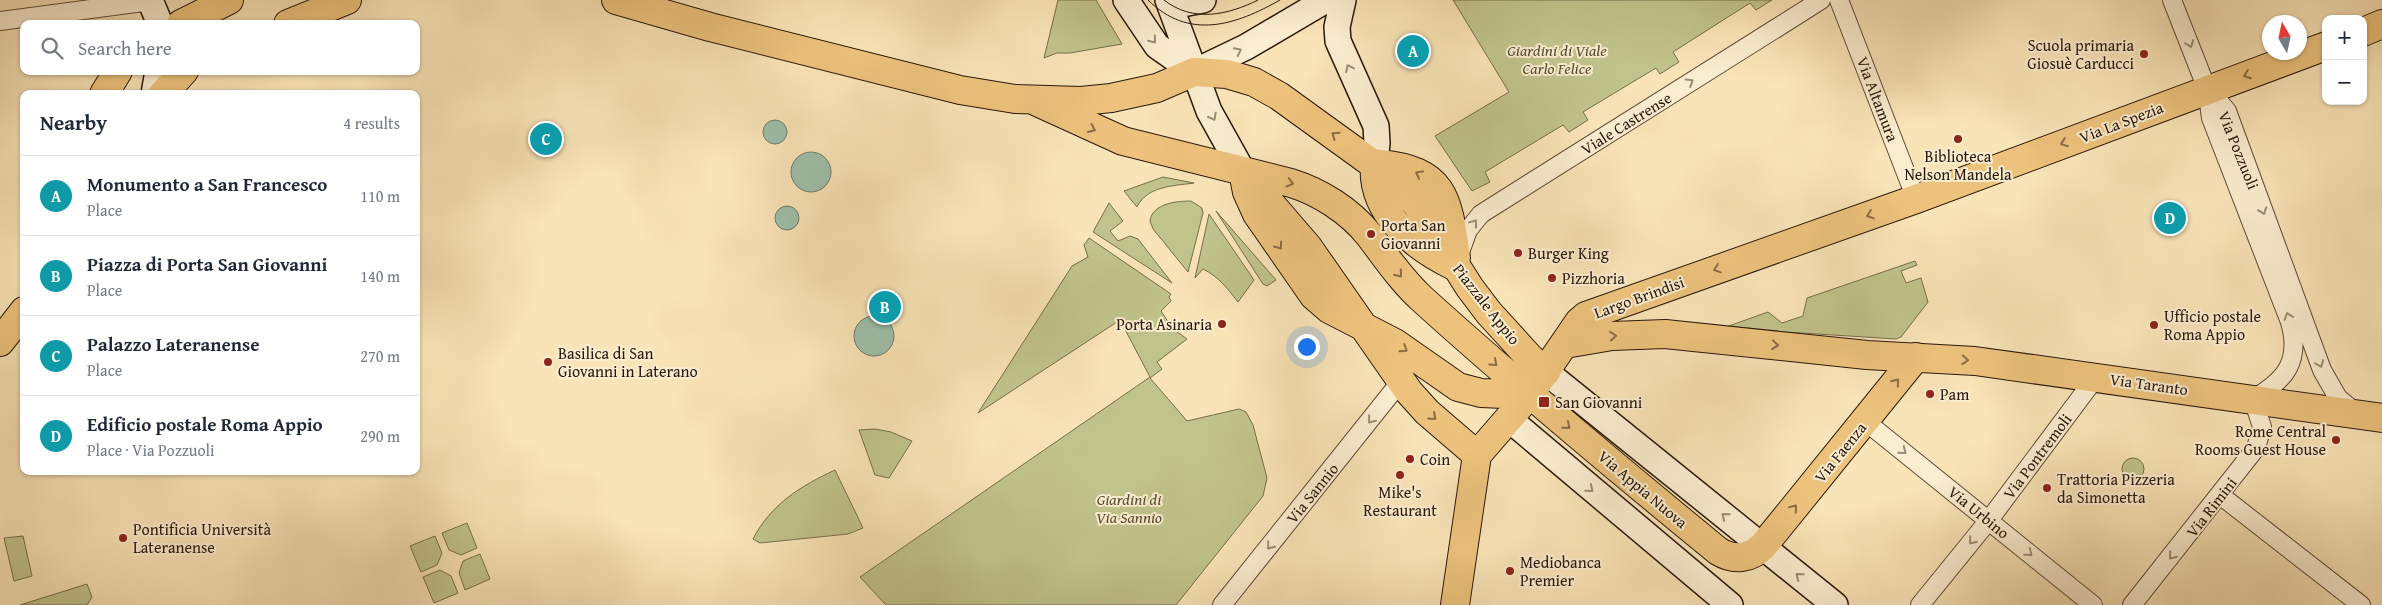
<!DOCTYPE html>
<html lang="en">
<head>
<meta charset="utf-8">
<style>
  :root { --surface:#fff; --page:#f2f2f3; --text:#1f2937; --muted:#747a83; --line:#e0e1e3; --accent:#8f2418 }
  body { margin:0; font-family:"Gentium Book Plus",serif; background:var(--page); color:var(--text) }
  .controls { position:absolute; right:15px; top:15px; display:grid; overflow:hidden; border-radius:10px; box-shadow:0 1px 4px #0004 }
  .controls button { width:45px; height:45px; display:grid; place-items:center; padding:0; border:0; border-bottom:1px solid var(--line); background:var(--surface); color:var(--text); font:25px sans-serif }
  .compass { position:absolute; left:2262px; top:15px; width:45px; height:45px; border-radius:50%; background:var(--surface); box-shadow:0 1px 4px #0004; rotate:351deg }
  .you { position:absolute; left:1306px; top:346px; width:18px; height:18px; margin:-12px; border:4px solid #fff; border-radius:50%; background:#1a73e8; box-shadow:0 0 0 8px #1a73e833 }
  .badge { display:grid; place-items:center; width:32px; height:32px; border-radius:50%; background:var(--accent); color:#fff; font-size:16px; font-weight:700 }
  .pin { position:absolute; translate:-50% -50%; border:2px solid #fff; box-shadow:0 1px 5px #0006 }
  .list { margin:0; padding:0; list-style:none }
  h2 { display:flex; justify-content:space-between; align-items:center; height:65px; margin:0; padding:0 20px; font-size:21px }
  h2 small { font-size:16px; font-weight:400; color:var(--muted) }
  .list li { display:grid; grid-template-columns:32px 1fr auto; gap:15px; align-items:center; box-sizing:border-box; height:80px; padding:0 20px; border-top:1px solid var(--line) }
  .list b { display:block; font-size:19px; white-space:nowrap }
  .list p { margin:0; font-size:16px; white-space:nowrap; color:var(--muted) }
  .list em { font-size:16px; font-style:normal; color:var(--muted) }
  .icon { flex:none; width:28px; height:28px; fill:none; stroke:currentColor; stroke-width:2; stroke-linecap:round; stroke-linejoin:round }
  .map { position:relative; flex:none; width:2382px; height:605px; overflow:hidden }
  .search { position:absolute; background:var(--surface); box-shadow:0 1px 4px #0004; left:20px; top:20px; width:400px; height:55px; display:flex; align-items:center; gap:12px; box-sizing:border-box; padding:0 18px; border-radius:10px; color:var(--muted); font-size:19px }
  .panel { position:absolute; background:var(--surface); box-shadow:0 1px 4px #0004; left:20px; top:90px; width:400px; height:385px; border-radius:10px }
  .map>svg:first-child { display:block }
  .green { fill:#c1c38c; stroke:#766e4c }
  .water { fill:#9ebfaa; stroke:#707c6a }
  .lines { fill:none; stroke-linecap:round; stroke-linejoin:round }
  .minor-casing { stroke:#5e4b36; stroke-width:20 }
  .secondary-casing { stroke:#2a180b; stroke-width:28 }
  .primary-casing { stroke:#2a180b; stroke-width:30 }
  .minor { stroke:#fbedd0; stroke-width:18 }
  .secondary { stroke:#fbedd0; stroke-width:25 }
  .primary { stroke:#ecc27c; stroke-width:28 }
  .tram { stroke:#2a180b; stroke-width:1 }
  .oneway { stroke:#9d8d77 }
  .oneway2 { stroke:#8b6d44 }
  .poi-dot { fill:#8f2418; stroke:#fbedd0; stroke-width:2 }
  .labels { text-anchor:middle; stroke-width:4; stroke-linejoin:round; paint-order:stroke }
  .poi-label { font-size:16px; fill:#2a180b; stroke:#fbedd0; text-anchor:start }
  .park-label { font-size:16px; font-style:italic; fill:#574b32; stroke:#fbedd0 }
  .street-label { font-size:16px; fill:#2a180b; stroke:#fbedd0 }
</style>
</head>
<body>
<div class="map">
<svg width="2382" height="605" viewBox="0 0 2382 605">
  <rect width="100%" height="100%" fill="#f9e4b7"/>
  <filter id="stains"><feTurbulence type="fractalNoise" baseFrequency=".004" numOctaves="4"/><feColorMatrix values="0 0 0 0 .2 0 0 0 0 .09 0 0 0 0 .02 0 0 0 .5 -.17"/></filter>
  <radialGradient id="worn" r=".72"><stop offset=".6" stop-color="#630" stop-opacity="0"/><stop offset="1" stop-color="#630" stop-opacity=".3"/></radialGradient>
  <path class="green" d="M 1058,0 L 1096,0 L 1122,44 L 1070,53 L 1057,53 L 1044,58 Z
    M 1453,0 L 1772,0 L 1756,10 L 1750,3 L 1673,52 L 1679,62 L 1660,74 L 1656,68 L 1583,112 L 1588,120 L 1569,132 L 1563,125 L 1485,172 L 1490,182 L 1472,191 L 1435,136 L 1509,92 Z
    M 1163,177 L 1194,183 C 1173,186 1147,186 1137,207 L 1124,191 Z
    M 1191,201 L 1202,208 L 1203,213 L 1188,272 L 1153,229 L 1150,221 C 1152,203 1178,201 1191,201 Z
    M 1109,203 L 1123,221 L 1110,231 L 1118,241 L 1130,236 L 1138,239 L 1172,283 L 1093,232 Z
    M 1216,211 L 1276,280 L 1267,286 L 1263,284 Z
    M 1209,214 L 1254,280 L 1238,302 C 1227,288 1219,277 1203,269 L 1195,278 Z
    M 1089,238 L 1171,294 L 1169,297 L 1171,301 L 1161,311 L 1172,328 L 1187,339 L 1157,362 L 1162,369 L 1150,378 L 1187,421 L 1239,409 L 1246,412 L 1253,425 L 1267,478 L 1263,496 L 1176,605 L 886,605 L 860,577 L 1150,377 L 1120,320 L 978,413 L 1072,266 L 1088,257 L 1084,245 Z
    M 1915,261 L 1917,265 L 1901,271 L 1906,283 L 1921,278 L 1928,302 L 1901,337 L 1896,339 L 1723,328 L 1768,312 L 1782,323 L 1803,316 L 1807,298 Z
    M 875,429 L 891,432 L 912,441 L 889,478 L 875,475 L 859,430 Z
    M2122 469a11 11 0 1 1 22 0a11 11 0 1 1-22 0Z
    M 835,470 L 863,528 L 848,534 L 760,543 L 753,539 C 771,504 801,486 835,470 Z
    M 467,523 L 477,548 L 461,555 L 449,550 L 442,533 Z
    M 23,536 L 32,576 L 14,581 L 4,538 Z
    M 435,536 L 442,553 L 437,565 L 421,572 L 410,546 Z
    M 480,554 L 490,579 L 465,590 L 459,573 L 463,561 Z
    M 440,570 L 451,576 L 458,593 L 434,603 L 423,577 Z
    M 87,584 L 92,597 L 87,605 L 20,605 Z"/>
  <path class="water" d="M763 132a12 12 0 1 1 24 0a12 12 0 1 1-24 0Z
    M791 172a20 20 0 1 1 40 0a20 20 0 1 1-40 0Z
    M775 218a12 12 0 1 1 24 0a12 12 0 1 1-24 0Z
    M854 336a20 20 0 1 1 40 0a20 20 0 1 1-40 0Z"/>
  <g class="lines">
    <defs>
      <path id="minor" d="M 1839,0 L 1916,199
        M 0,21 L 151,1
        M 2208,89 L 2227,111 L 2322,370 L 2338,398 L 2355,412
        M 1459,255 L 1468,230 L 1481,214 L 1821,0
        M 1865,421 L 2093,605
        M 2220,495 L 2361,605
        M 1222,605 L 1401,381
        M 1920,605 L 1989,520 L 2096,377
        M 2132,605 L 2256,448 L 2262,427 L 2253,399 C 2286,380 2301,361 2290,322 L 2211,118 L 2207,89 L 2172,0"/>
      <path id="secondary" d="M 150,0 L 160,24
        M 1126,0 L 1157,46 L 1194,72
        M 1168,0 L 1209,111 L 1243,172
        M 1343,0 L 1337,27 L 1338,41 L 1376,126 L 1377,143 L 1375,163
        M 1172,6 L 1203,0
        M 1194,72 L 1246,47 L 1326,0
        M 154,94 L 158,71
        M 1546,372 L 1835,605
        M 1509,419 L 1730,605"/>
      <path id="primary" d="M 616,0 L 710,27 L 960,90 L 1015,99 L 1081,101 L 1111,98 L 1157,88 L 1194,72 L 1227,74 L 1254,82 L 1279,96 L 1398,182 L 1418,206 L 1470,288 L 1489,313 L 1530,358 L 1546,372
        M 181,24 L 229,0
        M 288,24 L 347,0
        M 2363,32 L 2382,24
        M 104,94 L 118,71
        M 163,94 L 184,71
        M 1033,100 L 1123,141 L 1291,183 C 1320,192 1350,211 1369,235 C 1386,257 1401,280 1422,299 C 1518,386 1618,469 1718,551 C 1734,561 1750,559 1763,546 L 1916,357
        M 1375,163 C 1370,213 1416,248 1456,267
        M 1379,164 C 1447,170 1448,201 1456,258
        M 1243,172 L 1247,192 L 1257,214 L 1314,296 L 1329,309 L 1395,343 L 1458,387 L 1481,393 L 1529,395
        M 1258,189 L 1308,247 L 1409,392 L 1427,412 L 1477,455
        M 0,342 L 24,311
        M 1565,344 L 1612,336 L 1665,334 L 1867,355 L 1975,361 L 2382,418
        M 1455,605 L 1477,455 L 1529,395 L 1579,322 L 1586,316 L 1916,199 L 2326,46"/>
    </defs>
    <use href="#minor" class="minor-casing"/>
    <use href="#secondary" class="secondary-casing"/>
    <use href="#primary" class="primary-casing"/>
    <use href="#minor" class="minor"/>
    <use href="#secondary" class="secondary"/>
    <use href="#primary" class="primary"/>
    <path class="tram" d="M 1148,0 C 1189,41 1236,25 1280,0
      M 1164,0 C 1193,23 1228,15 1258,0"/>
  </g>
  <defs><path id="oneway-chevron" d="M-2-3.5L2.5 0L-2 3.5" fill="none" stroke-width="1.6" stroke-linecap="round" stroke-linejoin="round" transform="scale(1.25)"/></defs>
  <g class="oneway">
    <use href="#oneway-chevron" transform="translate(1153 40) rotate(51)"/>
    <use href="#oneway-chevron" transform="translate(2190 44) rotate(69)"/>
    <use href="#oneway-chevron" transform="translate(1238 51) rotate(-27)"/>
    <use href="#oneway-chevron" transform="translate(1349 68) rotate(-116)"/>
    <use href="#oneway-chevron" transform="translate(1690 82) rotate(-32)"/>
    <use href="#oneway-chevron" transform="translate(1213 117) rotate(62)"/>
    <use href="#oneway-chevron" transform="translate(2263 211) rotate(70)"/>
    <use href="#oneway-chevron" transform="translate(1474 223) rotate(-53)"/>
    <use href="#oneway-chevron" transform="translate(2288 316) rotate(-110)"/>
    <use href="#oneway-chevron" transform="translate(2320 364) rotate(69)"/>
    <use href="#oneway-chevron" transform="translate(1371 420) rotate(129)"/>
    <use href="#oneway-chevron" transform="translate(1903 451) rotate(39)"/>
    <use href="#oneway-chevron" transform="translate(1590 489) rotate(40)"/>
    <use href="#oneway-chevron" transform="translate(1725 516) rotate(-141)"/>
    <use href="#oneway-chevron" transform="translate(1972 541) rotate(129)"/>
    <use href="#oneway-chevron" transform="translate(1270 546) rotate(129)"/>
    <use href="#oneway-chevron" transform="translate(2029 553) rotate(39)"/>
    <use href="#oneway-chevron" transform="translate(2172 556) rotate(129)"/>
    <use href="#oneway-chevron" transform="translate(1799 576) rotate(-141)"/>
  </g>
  <g class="oneway2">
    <use href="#oneway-chevron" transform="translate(2247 75) rotate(160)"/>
    <use href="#oneway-chevron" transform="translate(1092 129) rotate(25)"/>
    <use href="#oneway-chevron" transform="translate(1335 135) rotate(-145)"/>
    <use href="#oneway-chevron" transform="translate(2064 143) rotate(159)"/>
    <use href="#oneway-chevron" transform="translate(1419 174) rotate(-151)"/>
    <use href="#oneway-chevron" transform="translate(1290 183) rotate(16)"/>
    <use href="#oneway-chevron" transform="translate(1870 215) rotate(161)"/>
    <use href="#oneway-chevron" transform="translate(1279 246) rotate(55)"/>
    <use href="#oneway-chevron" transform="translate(1717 269) rotate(161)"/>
    <use href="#oneway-chevron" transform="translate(1399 274) rotate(51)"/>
    <use href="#oneway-chevron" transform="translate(1613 336) rotate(-5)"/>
    <use href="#oneway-chevron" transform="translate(1775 345) rotate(6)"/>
    <use href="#oneway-chevron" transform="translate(1404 349) rotate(33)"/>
    <use href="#oneway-chevron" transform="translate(1965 360) rotate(4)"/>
    <use href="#oneway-chevron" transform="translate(1494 363) rotate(42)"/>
    <use href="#oneway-chevron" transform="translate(1896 382) rotate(-51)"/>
    <use href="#oneway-chevron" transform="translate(1433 417) rotate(42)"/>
    <use href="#oneway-chevron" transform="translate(1567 426) rotate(40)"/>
    <use href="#oneway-chevron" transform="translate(1794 508) rotate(-51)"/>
  </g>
  <g class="poi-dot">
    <circle cx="2144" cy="54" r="5"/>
    <circle cx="1958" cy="139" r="5"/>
    <circle cx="1371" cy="234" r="5"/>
    <circle cx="1518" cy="253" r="5"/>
    <circle cx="1552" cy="278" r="5"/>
    <circle cx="1222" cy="324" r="5"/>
    <circle cx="2154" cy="325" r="5"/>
    <circle cx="548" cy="362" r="5"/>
    <circle cx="1930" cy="394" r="5"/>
    <rect x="1538" y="396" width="12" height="12" rx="2.5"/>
    <circle cx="2336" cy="440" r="5"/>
    <circle cx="1410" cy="459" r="5"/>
    <circle cx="1400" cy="475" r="5"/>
    <circle cx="2047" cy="488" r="5"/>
    <circle cx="123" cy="538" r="5"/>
    <circle cx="1510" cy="571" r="5"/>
  </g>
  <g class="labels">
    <g class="poi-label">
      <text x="2134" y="51" text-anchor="end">Scuola primaria<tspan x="2134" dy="18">Giosuè Carducci</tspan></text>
      <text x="1958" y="162" text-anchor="middle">Biblioteca<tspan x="1958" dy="18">Nelson Mandela</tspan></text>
      <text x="1381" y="231">Porta San<tspan x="1381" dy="18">Giovanni</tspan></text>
      <text x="1528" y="259">Burger King</text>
      <text x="1562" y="284">Pizzhoria</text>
      <text x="2164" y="322">Ufficio postale<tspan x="2164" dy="18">Roma Appio</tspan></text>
      <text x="1212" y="330" text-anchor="end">Porta Asinaria</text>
      <text x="558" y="359">Basilica di San<tspan x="558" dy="18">Giovanni in Laterano</tspan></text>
      <text x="1940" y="400">Pam</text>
      <text x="1555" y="408">San Giovanni</text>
      <text x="2326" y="437" text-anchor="end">Rome Central<tspan x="2326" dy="18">Rooms Guest House</tspan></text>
      <text x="1420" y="465">Coin</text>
      <text x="2057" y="485">Trattoria Pizzeria<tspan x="2057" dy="18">da Simonetta</tspan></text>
      <text x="1400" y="498" text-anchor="middle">Mike's<tspan x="1400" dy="18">Restaurant</tspan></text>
      <text x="133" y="535">Pontificia Università<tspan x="133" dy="18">Lateranense</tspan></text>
      <text x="1520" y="568">Mediobanca<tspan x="1520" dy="18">Premier</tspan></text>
    </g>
    <g class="park-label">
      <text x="1557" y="56">Giardini di Viale<tspan x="1557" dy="18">Carlo Felice</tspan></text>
      <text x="1129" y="505">Giardini di<tspan x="1129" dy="18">Via Sannio</tspan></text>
    </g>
    <g class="street-label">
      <text transform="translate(1878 99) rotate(69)" y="6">Via Altamura</text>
      <text transform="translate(2121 122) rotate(-21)" y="6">Via La Spezia</text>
      <text transform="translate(1626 123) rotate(-32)" y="6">Viale Castrense</text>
      <text transform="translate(2239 150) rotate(68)" y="6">Via Pozzuoli</text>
      <text transform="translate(1639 297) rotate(-20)" y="6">Largo Brindisi</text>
      <text transform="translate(1487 304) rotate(52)" y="6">Piazzale Appio</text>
      <text transform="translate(2149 384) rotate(8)" y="6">Via Taranto</text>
      <text transform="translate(1840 452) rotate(-51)" y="6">Via Faenza</text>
      <text transform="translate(2037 456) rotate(-53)" y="6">Via Pontremoli</text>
      <text transform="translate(1643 489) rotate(40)" y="6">Via Appia Nuova</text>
      <text transform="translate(1312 493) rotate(-51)" y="6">Via Sannio</text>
      <text transform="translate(2211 507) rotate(-52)" y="6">Via Rimini</text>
      <text transform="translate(1979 512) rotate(39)" y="6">Via Urbino</text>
    </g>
  </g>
  <rect width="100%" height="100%" filter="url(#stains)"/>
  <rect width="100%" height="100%" fill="url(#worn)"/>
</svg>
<div class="controls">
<button>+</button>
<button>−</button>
</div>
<svg class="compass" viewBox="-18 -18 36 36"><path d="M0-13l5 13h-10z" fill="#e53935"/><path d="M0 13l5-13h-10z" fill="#747a83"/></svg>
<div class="you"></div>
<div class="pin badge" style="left:1413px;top:51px;background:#0f9aa8">A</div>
<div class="pin badge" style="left:885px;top:307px;background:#0f9aa8">B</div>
<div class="pin badge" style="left:546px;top:139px;background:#0f9aa8">C</div>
<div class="pin badge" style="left:2170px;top:218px;background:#0f9aa8">D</div>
<div class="search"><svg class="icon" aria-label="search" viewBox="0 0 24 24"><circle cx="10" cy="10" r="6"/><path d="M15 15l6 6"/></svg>Search here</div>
<section class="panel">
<h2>Nearby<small>4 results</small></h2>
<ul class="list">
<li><span class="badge" style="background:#0f9aa8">A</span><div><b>Monumento a San Francesco</b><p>Place</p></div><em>110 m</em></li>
<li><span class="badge" style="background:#0f9aa8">B</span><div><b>Piazza di Porta San Giovanni</b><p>Place</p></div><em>140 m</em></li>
<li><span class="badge" style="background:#0f9aa8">C</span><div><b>Palazzo Lateranense</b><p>Place</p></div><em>270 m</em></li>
<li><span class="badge" style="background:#0f9aa8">D</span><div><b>Edificio postale Roma Appio</b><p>Place · Via Pozzuoli</p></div><em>290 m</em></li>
</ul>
</section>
</div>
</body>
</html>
